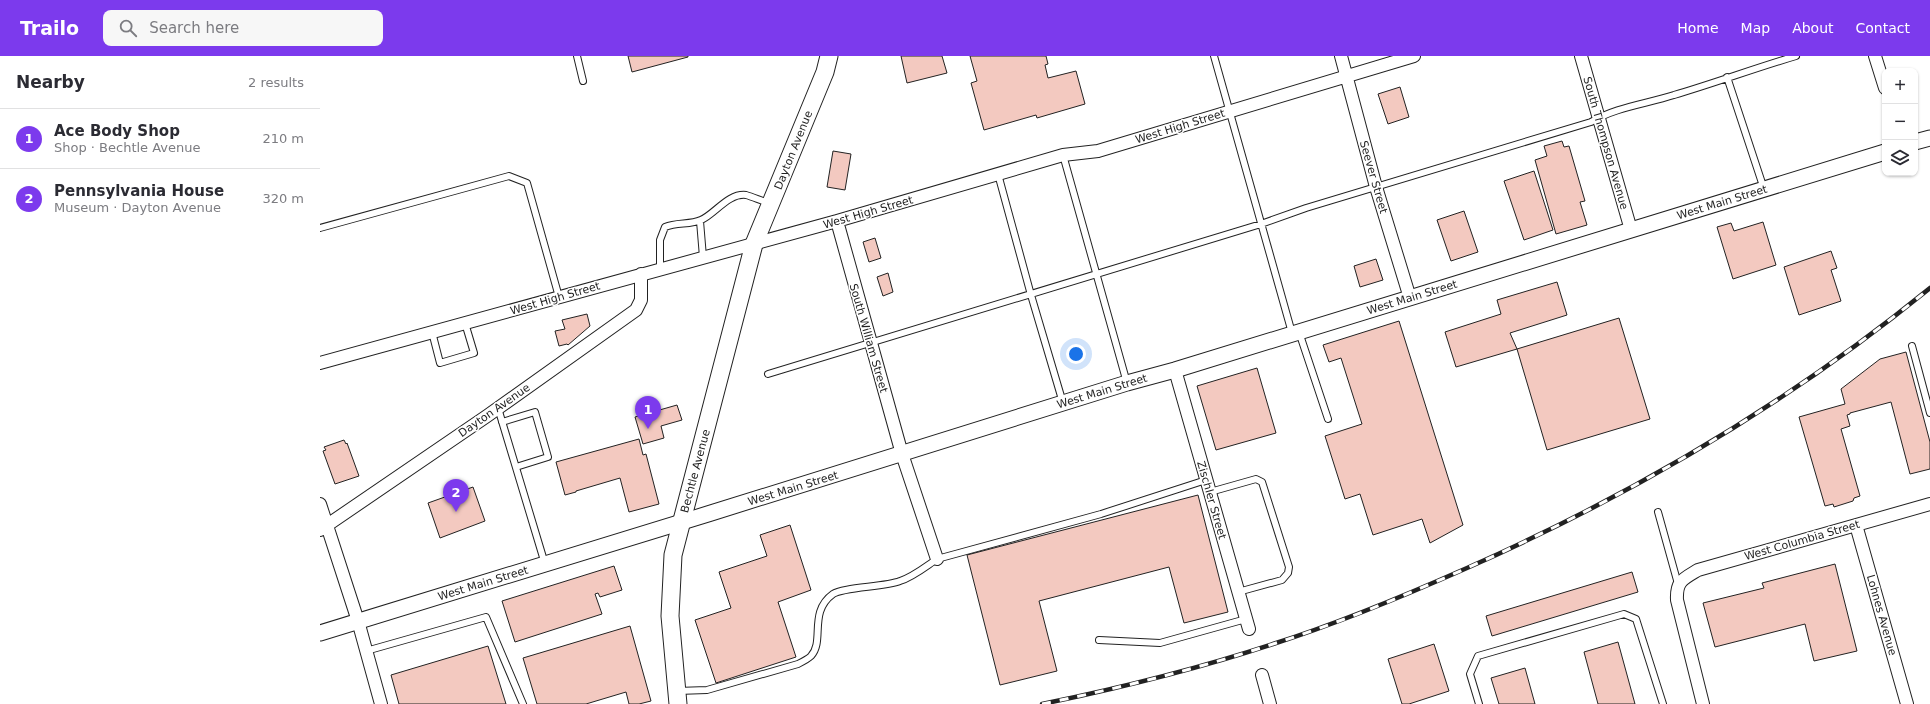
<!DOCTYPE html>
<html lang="en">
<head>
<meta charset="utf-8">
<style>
  :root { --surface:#fff; --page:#f7f7f7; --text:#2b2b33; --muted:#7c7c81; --line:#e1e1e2; --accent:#7c3aed }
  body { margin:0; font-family:"DejaVu Sans",sans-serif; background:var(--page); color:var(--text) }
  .controls { position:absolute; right:12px; top:12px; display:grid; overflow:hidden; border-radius:8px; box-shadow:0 1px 3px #0004 }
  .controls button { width:36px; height:36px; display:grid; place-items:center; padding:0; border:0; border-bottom:1px solid var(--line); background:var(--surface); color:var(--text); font:20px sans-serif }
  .you { position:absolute; left:756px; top:298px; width:14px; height:14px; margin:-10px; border:3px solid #fff; border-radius:50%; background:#1a73e8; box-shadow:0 0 0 6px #1a73e833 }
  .badge { display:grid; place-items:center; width:26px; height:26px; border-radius:50%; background:var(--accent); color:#fff; font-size:13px; font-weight:700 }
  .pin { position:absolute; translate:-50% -33px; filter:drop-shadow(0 1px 2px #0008) }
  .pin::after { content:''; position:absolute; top:21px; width:14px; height:12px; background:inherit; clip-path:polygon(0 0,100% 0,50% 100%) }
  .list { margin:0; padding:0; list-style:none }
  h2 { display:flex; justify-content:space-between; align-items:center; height:52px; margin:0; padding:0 16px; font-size:17px }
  h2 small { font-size:13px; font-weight:400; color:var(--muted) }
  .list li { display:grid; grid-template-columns:26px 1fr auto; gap:12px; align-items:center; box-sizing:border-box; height:60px; padding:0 16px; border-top:1px solid var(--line) }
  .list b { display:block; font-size:15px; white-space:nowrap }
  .list p { margin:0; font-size:13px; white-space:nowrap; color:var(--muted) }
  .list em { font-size:13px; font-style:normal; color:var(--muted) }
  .icon { flex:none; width:22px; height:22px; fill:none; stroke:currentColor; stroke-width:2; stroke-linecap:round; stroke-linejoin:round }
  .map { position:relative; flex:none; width:1610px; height:648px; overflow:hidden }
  header { display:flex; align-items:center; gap:24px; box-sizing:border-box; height:56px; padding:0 20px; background:var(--accent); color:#fff }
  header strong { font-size:19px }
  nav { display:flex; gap:22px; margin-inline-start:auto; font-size:14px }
  .search { width:280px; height:36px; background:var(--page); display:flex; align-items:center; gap:10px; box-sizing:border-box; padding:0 14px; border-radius:8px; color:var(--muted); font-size:15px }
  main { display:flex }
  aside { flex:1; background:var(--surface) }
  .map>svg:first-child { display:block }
  .building { fill:#f3c9c0; stroke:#222 }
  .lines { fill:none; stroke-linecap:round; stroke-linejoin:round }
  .service-casing { stroke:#222; stroke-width:8 }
  .minor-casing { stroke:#222; stroke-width:14 }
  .tertiary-casing { stroke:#222; stroke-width:17 }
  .secondary-casing { stroke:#222; stroke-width:19 }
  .service { stroke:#fff; stroke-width:6 }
  .minor { stroke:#fff; stroke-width:12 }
  .tertiary { stroke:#fff; stroke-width:15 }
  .secondary { stroke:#fff; stroke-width:17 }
  .rail-casing { stroke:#222; stroke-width:4.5 }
  .rail { stroke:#fff; stroke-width:3; stroke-dasharray:9; stroke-linecap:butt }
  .labels { text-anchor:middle; stroke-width:3; stroke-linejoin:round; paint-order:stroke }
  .street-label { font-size:11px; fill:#222; stroke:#fff }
</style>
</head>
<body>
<header>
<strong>Trailo</strong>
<div class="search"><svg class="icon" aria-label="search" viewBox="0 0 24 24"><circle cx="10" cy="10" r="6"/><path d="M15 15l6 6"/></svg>Search here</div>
<nav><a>Home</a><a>Map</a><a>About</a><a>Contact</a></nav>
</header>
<main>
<aside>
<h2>Nearby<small>2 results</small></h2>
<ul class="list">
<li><span class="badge">1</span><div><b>Ace Body Shop</b><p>Shop · Bechtle Avenue</p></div><em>210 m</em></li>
<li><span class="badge">2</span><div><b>Pennsylvania House</b><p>Museum · Dayton Avenue</p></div><em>320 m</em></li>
</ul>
</aside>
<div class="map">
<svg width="1610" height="648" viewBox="0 0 1610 648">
  <rect width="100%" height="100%" fill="#fff"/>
  <path class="building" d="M 308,0 L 368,0 L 368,1 L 312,16 Z
    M 581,0 L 622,0 L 627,17 L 587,27 Z
    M 650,0 L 726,0 L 728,8 L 725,9 L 728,22 L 756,15 L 765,48 L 717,62 L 716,59 L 664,74 L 651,27 L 657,25 Z
    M 1080,31 L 1089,61 L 1068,68 L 1058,38 Z
    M 1242,85 L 1244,91 L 1249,90 L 1265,145 L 1260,146 L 1267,169 L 1236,178 L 1215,104 L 1227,100 L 1224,90 Z
    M 513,95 L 531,98 L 525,134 L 507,131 Z
    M 1214,115 L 1233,174 L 1204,184 L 1184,125 Z
    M 1144,155 L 1158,196 L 1131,205 L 1117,164 Z
    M 1443,166 L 1456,209 L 1413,223 L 1397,171 L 1411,167 L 1414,175 Z
    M 555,182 L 561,202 L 549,206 L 543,186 Z
    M 1511,195 L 1517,212 L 1511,214 L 1521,245 L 1479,259 L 1464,211 Z
    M 1056,203 L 1063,224 L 1040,231 L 1034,210 Z
    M 568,217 L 573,236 L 563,240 L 557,221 Z
    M 1237,226 L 1247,259 L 1190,277 L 1197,293 L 1136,311 L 1125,276 L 1181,258 L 1177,244 Z
    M 267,258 L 270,270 L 248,289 L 247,288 L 239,290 L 235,275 L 245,273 L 242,264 Z
    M 1299,262 L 1330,363 L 1227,394 L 1197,293 Z
    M 1079,265 L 1143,469 L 1110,487 L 1102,463 L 1053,479 L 1040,438 L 1025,443 L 1005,380 L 1042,368 L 1021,302 L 1009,306 L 1003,289 Z
    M 1586,296 L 1610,386 L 1610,413 L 1590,418 L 1571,346 L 1530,357 L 1530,358 L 1527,359 L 1530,370 L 1521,373 L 1540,440 L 1534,442 L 1533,445 L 1514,451 L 1513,448 L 1505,450 L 1479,361 L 1525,348 L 1521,333 L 1560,303 Z
    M 937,312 L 956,377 L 896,394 L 877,330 Z
    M 357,349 L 362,364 L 341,370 L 344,382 L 323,388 L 315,361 Z
    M 319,383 L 323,399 L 326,398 L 339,448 L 309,456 L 300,422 L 256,435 L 256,436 L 245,439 L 236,406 Z
    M 24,384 L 26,388 L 27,387 L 39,420 L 15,428 L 3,395 L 6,394 L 4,391 Z
    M 153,431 L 165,465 L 120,482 L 108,447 Z
    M 878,439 L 908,556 L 864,567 L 849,511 L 719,545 L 737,615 L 680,629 L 647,499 Z
    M 470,469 L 491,534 L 458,546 L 476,601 L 396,627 L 375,564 L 411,552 L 399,516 L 447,500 L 440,479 Z
    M 1515,508 L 1537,595 L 1494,605 L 1485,568 L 1395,591 L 1383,547 L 1444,532 L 1442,527 Z
    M 294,510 L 302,534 L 280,541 L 278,537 L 275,538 L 282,558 L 195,586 L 182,545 Z
    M 1312,516 L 1318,536 L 1172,580 L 1166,560 Z
    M 310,570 L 331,645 L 319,648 L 309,648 L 306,636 L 266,648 L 217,648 L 203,602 Z
    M 1298,586 L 1315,648 L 1278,648 L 1264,596 Z
    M 1114,588 L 1129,635 L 1089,648 L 1082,648 L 1068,603 Z
    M 168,590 L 186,648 L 79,648 L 71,619 Z
    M 1205,612 L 1215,648 L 1179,648 L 1171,622 Z"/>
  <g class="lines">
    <defs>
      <path id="service" d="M 257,0 L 263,25
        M 894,0 L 972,277
        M 1407,21 L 1444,133
        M 743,99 L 807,327
        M 678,118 L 711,239 L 743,347
        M 380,165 L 383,201
        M 0,172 L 189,120 L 207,127 L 239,241
        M 340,213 L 340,184 L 345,171 C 357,166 370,169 381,164 C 395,158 408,137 426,139 C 433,141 442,145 449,147
        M 112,276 L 120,307 L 154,297 L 145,267
        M 979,276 L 1008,363
        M 1592,290 L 1610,357
        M 448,318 L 941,168 L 986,152 L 1271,66 C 1296,51 1326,48 1354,39 C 1395,27 1435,12 1476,0
        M 178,352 L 225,508
        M 182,366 L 215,356 L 228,401 L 196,411
        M 890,436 L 936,423 L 942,426 L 969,511 L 968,517 L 962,524 L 918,536
        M 1338,456 L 1358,528
        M 779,584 L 840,587 L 926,563
        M 46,595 L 166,561 L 203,648
        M 357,635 L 387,634 L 478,608 C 482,606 488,603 491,600 C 505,585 488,556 513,538 C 523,531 565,531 580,525 C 593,521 605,511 617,503 L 781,458 L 886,424
        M 1159,648 L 1150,618 L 1158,600 L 1304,558 L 1316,563 L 1343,648"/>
      <path id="minor" d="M 1021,0 L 1056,131 L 1090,242
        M 1261,0 L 1311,174
        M 1555,0 L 1565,32
        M 517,165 L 582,398 L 617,503
        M 0,307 L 517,165 L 743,99 L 778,95 L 1094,0
        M 855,314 L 929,573
        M 0,448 L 38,565 L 61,648
        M 1536,469 L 1587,648
        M 0,474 L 167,360 L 316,254 L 321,244 L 321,218
        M 942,619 L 950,648
        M 1383,648 L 1357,544 C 1356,525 1363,523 1378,514 L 1610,448"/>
      <path id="tertiary" d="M 1595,86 L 1610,82
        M 0,577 L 391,457 L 807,327 L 855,314 L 1565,96"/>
      <path id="secondary" d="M 358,648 L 350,560 L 353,499 L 434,188 L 505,16 L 509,0"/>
    </defs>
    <use href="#service" class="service-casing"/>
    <use href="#minor" class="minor-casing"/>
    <use href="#tertiary" class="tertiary-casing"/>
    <use href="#secondary" class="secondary-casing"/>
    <use href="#service" class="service"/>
    <use href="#minor" class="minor"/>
    <use href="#tertiary" class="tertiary"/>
    <use href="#secondary" class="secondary"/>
    <defs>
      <path id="rail" d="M 722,648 C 800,632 877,613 953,588 C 1019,567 1084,540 1147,512 C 1312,439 1470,346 1610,232"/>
    </defs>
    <use href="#rail" class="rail-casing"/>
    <use href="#rail" class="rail"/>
  </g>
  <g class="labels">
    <g class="street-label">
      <text transform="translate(860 70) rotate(-17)" y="4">West High Street</text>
      <text transform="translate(1286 87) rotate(74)" y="4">South Thompson Avenue</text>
      <text transform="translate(473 94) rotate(-68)" y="4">Dayton Avenue</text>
      <text transform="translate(1054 121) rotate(74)" y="4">Seever Street</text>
      <text transform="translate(1402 146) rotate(-17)" y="4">West Main Street</text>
      <text transform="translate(548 156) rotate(-16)" y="4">West High Street</text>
      <text transform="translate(1092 241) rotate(-17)" y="4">West Main Street</text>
      <text transform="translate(235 242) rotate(-16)" y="4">West High Street</text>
      <text transform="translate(549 282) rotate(74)" y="4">South William Street</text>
      <text transform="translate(782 335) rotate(-17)" y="4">West Main Street</text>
      <text transform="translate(174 354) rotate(-35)" y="4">Dayton Avenue</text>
      <text transform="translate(375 415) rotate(-75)" y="4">Bechtle Avenue</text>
      <text transform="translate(473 432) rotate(-17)" y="4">West Main Street</text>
      <text transform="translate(892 444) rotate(74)" y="4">Zischler Street</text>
      <text transform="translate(1482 484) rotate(-16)" y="4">West Columbia Street</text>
      <text transform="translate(163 527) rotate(-17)" y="4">West Main Street</text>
      <text transform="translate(1562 559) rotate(74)" y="4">Lohnes Avenue</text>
    </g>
  </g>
</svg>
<div class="controls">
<button>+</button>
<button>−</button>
<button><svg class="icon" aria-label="layers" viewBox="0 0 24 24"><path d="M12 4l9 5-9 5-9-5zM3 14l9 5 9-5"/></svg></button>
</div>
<div class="you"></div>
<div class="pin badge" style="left:328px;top:373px">1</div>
<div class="pin badge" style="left:136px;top:456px">2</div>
</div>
</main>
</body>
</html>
